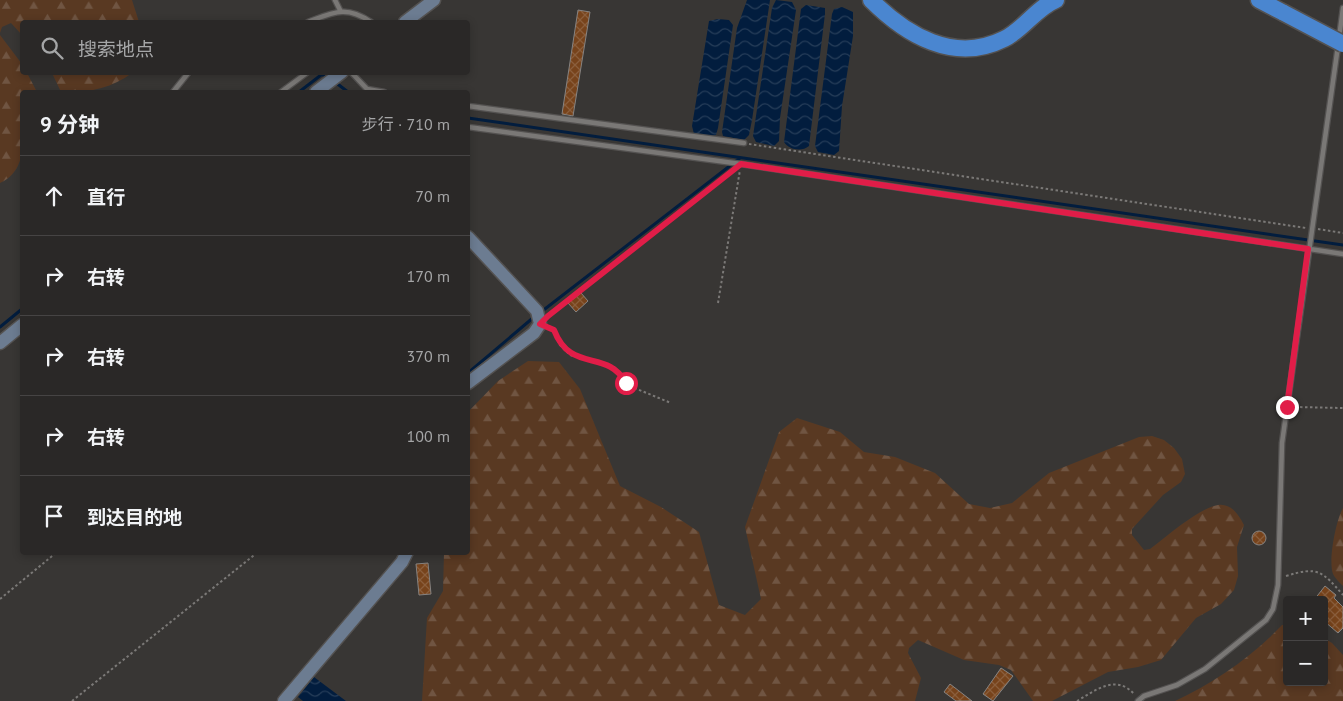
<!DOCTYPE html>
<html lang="zh">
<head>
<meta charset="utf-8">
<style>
  :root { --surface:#2a2827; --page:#32302f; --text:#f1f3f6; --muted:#a5a6a7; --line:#464444 }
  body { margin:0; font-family:"PT Sans","Noto Sans SC",sans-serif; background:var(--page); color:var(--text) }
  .controls { position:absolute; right:15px; bottom:15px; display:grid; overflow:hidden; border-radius:5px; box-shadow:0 2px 8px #0003 }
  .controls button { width:45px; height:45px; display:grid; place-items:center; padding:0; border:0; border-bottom:1px solid var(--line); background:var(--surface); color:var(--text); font:25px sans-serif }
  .stop { position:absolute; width:15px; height:15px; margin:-11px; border:4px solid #e11d48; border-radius:50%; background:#fff }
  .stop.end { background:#e11d48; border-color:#fff; box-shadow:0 1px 5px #0008 }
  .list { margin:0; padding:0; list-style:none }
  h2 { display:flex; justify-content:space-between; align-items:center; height:65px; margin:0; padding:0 20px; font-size:21px }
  h2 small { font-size:16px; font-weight:400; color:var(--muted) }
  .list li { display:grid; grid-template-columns:32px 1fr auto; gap:15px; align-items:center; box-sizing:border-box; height:80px; padding:0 20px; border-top:1px solid var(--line) }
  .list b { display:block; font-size:19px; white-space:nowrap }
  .list em { font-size:16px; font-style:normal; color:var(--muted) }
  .icon { flex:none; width:28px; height:28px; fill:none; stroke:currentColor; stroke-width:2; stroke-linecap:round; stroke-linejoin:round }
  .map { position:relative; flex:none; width:1343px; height:701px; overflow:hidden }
  .search { position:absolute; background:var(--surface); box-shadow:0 2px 8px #0003; left:20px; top:20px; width:450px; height:55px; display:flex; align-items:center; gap:12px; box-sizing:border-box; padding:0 18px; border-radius:5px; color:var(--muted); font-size:19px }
  .panel { position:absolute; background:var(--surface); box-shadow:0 2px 8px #0003; left:20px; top:90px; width:450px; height:465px; border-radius:5px }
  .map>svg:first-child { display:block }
  .forest { fill:url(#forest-firs) }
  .water { fill:url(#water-waves) }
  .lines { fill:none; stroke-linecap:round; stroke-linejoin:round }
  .stream { stroke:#021d3e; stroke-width:3 }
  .building { fill:url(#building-cross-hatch); stroke:#868381 }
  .lane-casing { stroke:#545251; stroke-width:7 }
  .secondary-casing { stroke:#545251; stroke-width:15 }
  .highway-casing { stroke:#545251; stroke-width:19 }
  .path { stroke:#7b7977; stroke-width:2; stroke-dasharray:2.5 2.5; stroke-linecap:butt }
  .lane { stroke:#7a7876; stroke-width:4.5 }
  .secondary { stroke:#6c7c91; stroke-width:12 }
  .highway { stroke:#4a86d0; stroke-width:16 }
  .highway-bridge-casing { stroke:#545251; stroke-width:19; stroke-linecap:butt }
  .highway-bridge { stroke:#4a86d0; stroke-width:16 }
  .route { stroke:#e11d48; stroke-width:6 }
</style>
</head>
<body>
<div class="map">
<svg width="1343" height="701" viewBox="0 0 1343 701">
  <defs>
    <pattern id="forest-firs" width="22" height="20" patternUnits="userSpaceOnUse" patternTransform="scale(1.25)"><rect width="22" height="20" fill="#593922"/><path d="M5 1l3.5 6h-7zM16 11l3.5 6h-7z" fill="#705542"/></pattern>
    <pattern id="water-waves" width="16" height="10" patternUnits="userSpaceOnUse" patternTransform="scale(1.25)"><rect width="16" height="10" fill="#021d3e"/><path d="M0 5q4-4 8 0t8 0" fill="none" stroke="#263d59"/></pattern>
    <pattern id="building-cross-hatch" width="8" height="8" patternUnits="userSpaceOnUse" patternTransform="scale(1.25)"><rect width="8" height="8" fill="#77431b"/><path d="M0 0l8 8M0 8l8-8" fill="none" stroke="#8a5e3c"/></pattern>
  </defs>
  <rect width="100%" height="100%" fill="#383634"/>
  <path class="forest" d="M 0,0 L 132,0 L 139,22 L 22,22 L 22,35 L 11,23 L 2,27 L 0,33 Z
    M 0,35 L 22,64 L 22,72 L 27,73 L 37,92 L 22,92 C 22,121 33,169 0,183 Z
    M 52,73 L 132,73 C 111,89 86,93 61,92 Z
    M 528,361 L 559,362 L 580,389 L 620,486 L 661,507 L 699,532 L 719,605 L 745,615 L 761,599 L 745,527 L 779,432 L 797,418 L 840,432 L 864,452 L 895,457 L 935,473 L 969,504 L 990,508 L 1012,503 L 1049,473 L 1139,437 L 1152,436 L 1164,440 L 1174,448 L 1182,459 L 1185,474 L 1181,482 L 1163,495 L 1132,529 L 1132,535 L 1144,550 L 1150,549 C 1166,537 1199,508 1218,505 C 1231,503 1239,515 1244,525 L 1237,547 L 1238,576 L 1234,590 L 1221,604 L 1196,618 L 1161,660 L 1138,667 L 1108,672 L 1052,701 L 1033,701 L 1011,670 L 999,665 L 964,660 L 918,640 L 909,648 L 908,653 L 921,678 L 915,701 L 422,701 L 427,618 L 443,591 L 444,553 L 468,552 L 468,412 L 498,381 Z
    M 1343,508 L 1343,586 C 1340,583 1335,578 1333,574 C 1328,561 1336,520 1343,508 Z
    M 1282,625 L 1287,625 L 1287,682 L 1324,682 L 1324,638 L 1332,643 L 1343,655 L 1343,701 L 1175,701 C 1213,683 1252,657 1282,625 Z"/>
  <path class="water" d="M 747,0 L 770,0 L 752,120 L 749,135 L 744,140 L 723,136 L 722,132 L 737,28 Z
    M 776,0 L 792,2 L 796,10 L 780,118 L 779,141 L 774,146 L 756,142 L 753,136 L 772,8 Z
    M 806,5 L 825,8 L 825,14 L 809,146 C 802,152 789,150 784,142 L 801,9 Z
    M 842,7 L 853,12 L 853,36 L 842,106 L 839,151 L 834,155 L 818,152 L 815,146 L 832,14 L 834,9 Z
    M 718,19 L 729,20 L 733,25 L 718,128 L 716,135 L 712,136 L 694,134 L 692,126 L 709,21 Z
    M 314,677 L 346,701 L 303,701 L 298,697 Z"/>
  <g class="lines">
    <path class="stream" d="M 335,82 L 348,92
      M 299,92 L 321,75 L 326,75 L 331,78
      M 468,118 L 1343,245
      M 541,312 L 740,158
      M 0,327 L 22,309
      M 468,373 L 534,317"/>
  </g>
  <path class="building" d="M 578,10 L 590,12 L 573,116 L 562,114 Z
    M 581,293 L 588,301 L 576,312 L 568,303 Z
    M1252 538a7 7 0 1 1 14 0a7 7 0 1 1-14 0Z
    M 428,563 L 431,594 L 419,595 L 416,564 Z
    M 1325,586 L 1336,595 L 1334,598 L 1343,607 L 1343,628 L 1338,633 L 1324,621 L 1324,600 L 1314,600 Z
    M 1001,668 L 1013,676 L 993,701 L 983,694 Z
    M 950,684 L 972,701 L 956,701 L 944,692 Z"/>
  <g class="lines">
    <defs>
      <path id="lane" d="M 335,0 L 340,10
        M 308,22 C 334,12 346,5 371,22
        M 1339,38 L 1343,8
        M 351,72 L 367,89 L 384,92
        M 173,92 L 189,72
        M 281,92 L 308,72
        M 468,106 L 744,143
        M 468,127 L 741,164 L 1343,254
        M 1138,701 L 1144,696 L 1177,685 L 1205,669 L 1266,620 L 1273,609 L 1278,585 L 1282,443 L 1338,46"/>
      <path id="secondary" d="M 405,22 L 434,0
        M 316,92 L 342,72
        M 468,237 L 537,311 L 540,324 L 534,333 L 468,383
        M 0,343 L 22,325
        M 284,701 L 402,562 L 407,552"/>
      <path id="highway" d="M 871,0 C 906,35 954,64 1004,39 C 1023,30 1036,8 1056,0
        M 1259,0 L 1284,13"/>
    </defs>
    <use href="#lane" class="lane-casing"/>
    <use href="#secondary" class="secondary-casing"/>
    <use href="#highway" class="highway-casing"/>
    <path class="path" d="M 749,144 L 1306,228
      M 1318,229 L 1343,233
      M 718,303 L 740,170
      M 550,314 L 733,170
      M 550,328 L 554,330 L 559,344 L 570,355 L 614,367 L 632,387 L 671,403
      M 1295,407 L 1343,408
      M 1286,576 C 1318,566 1322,571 1343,595
      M 0,599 L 57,552
      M 72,701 L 258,552
      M 1077,701 C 1096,690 1116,674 1134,694"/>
    <use href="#lane" class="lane"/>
    <use href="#secondary" class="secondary"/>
    <use href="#highway" class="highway"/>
    <defs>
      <path id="highway-bridge" d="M 1284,13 L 1343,44"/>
    </defs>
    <use href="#highway-bridge" class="highway-bridge-casing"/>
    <use href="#highway-bridge" class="highway-bridge"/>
  </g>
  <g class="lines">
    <path class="route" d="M 626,383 C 607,348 571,374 554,330 L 540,324 L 548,316 L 741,164 L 1308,249 L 1287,407"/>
  </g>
</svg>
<div class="controls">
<button>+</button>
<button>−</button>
</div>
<div class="stop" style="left:626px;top:383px"></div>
<div class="stop end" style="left:1287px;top:407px"></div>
<div class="search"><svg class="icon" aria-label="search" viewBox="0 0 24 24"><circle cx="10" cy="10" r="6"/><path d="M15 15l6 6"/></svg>搜索地点</div>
<section class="panel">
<h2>9 分钟<small>步行 · 710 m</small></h2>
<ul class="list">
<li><svg class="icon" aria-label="ahead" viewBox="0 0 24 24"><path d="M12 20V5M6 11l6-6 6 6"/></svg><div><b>直行</b></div><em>70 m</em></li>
<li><svg class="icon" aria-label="right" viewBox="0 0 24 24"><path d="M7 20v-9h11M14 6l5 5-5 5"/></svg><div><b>右转</b></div><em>170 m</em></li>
<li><svg class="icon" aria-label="right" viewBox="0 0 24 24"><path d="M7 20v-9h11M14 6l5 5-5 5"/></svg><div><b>右转</b></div><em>370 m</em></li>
<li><svg class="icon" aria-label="right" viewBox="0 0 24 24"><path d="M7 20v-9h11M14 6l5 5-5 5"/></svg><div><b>右转</b></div><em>100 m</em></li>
<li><svg class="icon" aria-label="arrive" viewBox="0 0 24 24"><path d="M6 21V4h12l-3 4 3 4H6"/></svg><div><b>到达目的地</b></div></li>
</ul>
</section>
</div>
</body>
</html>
